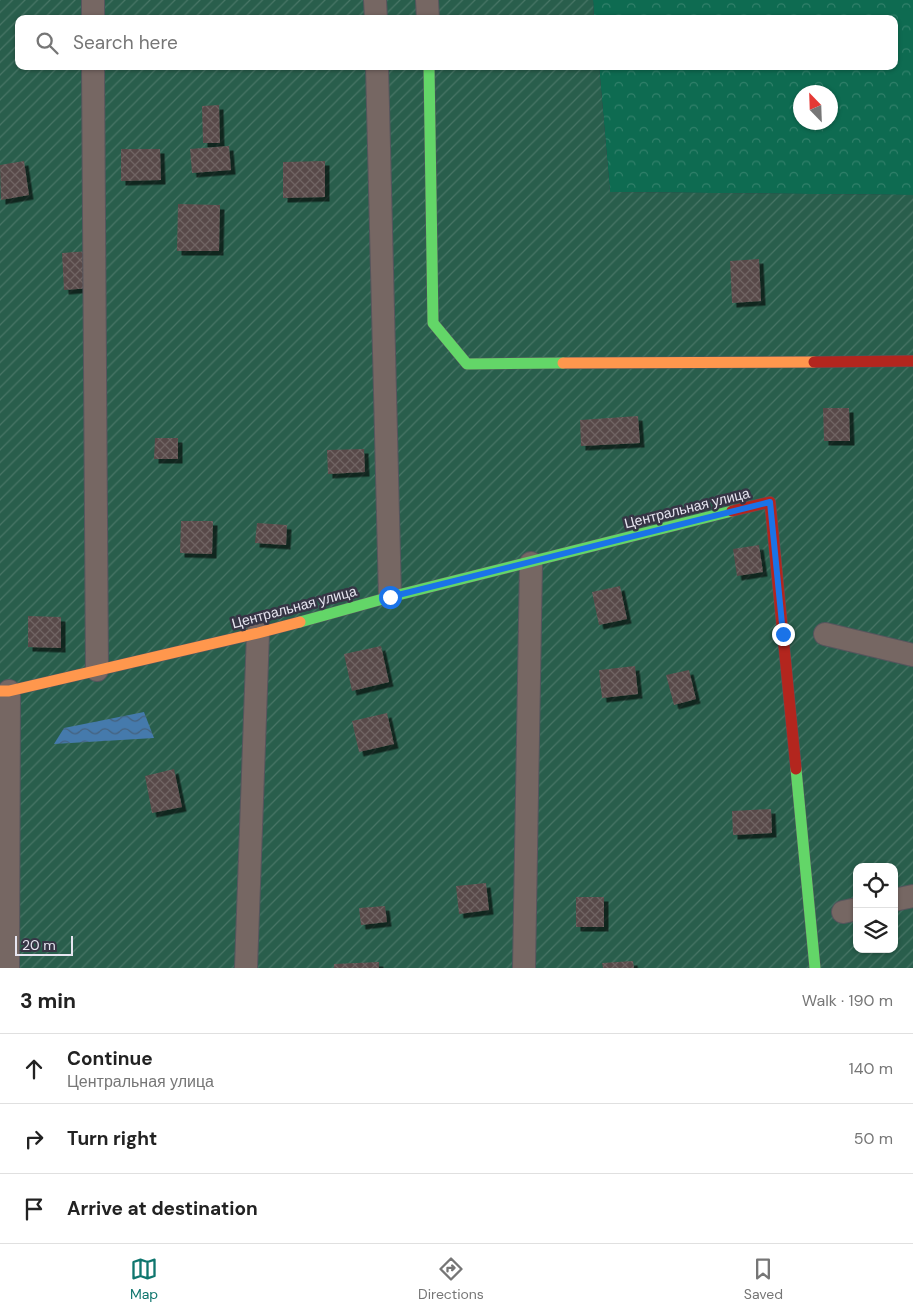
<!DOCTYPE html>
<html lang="en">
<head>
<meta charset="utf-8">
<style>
  :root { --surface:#fff; --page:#f6f6f6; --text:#222; --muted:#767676; --line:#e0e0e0; --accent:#0f766e }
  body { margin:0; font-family:"DM Sans",sans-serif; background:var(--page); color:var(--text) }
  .controls { position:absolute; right:15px; bottom:15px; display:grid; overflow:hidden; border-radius:10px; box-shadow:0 1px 4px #0004 }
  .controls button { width:45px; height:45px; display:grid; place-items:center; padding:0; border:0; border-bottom:1px solid var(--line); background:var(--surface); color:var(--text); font:25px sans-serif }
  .compass { position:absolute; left:793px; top:85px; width:45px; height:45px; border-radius:50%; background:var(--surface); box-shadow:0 1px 4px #0004; rotate:337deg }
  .scale { position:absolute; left:15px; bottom:12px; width:58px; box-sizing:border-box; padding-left:5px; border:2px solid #e6e5f0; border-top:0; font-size:14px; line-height:18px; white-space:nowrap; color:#e6e5f0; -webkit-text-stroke:4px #363545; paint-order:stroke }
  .stop { position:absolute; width:15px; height:15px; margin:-11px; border:4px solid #1a73e8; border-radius:50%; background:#fff }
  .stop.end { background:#1a73e8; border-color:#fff; box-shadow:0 1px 5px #0008 }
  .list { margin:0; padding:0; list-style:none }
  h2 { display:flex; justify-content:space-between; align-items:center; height:65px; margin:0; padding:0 20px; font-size:21px }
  h2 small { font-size:16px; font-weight:400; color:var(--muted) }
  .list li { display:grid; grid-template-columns:32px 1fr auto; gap:15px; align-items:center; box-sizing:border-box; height:70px; padding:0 20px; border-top:1px solid var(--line) }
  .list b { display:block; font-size:19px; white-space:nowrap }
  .list p { margin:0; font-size:16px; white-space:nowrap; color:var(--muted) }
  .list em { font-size:16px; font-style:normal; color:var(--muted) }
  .icon { flex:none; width:28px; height:28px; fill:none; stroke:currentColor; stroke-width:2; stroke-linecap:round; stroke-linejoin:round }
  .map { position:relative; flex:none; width:913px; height:968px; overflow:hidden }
  .search { position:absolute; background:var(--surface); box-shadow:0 1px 4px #0004; left:15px; right:15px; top:15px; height:55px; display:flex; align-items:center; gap:12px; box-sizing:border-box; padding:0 18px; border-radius:10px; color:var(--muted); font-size:19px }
  .sheet { height:275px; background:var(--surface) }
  nav { display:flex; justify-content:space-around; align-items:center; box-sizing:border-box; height:70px; border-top:1px solid var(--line); background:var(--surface); font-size:14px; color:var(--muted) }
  nav a { display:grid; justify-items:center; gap:2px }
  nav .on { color:var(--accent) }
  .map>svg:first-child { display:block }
  .forest { fill:url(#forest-crowns); fill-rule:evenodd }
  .garden { fill:url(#garden-furrows); fill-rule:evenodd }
  .water { fill:url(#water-waves) }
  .building { fill:url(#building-cross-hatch); filter:url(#shadow) }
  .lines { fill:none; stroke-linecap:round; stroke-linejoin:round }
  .street-casing { stroke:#56555d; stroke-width:24 }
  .fast-casing { stroke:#56555d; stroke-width:12 }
  .slow-casing { stroke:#56555d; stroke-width:12 }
  .jam-casing { stroke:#56555d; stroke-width:12 }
  .street { stroke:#766763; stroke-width:22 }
  .fast { stroke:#63d668; stroke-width:11 }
  .slow { stroke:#ff974d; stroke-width:11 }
  .jam { stroke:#b3261e; stroke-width:11 }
  .route { stroke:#1a73e8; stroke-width:6 }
  .labels { text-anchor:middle; stroke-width:5; stroke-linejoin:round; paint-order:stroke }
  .street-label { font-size:14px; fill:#e6e5f0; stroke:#363545 }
</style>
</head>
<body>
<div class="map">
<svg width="913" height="968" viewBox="0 0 913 968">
  <defs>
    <pattern id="forest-crowns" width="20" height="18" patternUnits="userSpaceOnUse" patternTransform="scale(1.25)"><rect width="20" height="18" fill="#0e6b51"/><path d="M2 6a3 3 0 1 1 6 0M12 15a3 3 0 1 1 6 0" fill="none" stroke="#31806a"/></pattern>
    <pattern id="garden-furrows" width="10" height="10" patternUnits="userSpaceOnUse" patternTransform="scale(1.25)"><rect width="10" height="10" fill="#295e4c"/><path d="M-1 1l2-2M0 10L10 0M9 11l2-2" fill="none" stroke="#487566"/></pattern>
    <pattern id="water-waves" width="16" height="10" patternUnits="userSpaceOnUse" patternTransform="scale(1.25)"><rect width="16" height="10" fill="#457aac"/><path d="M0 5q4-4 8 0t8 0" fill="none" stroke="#45627f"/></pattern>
    <pattern id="building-cross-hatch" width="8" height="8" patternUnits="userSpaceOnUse" patternTransform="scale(1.25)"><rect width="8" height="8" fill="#584a48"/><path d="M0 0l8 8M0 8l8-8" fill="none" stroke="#706463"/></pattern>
    <filter id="shadow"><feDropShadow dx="4.5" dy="4.5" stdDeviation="0" flood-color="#0009"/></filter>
  </defs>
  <rect width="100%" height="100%" fill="#3a3842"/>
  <path class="forest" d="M 593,0 L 913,0 L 913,195 L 610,192 L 599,66 L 894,66 L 894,19 L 594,19 ZM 800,92 L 830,92 L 830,122 L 800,122 Z"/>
  <path class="garden" d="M 0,0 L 593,0 L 594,19 L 19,19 L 19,66 L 599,66 L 610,192 L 913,195 L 913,968 L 0,968 ZM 857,867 L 894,867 L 894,949 L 857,949 Z"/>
  <path class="water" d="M 144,712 L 154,738 L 54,744 L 64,728 Z"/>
  <path class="building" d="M 219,105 L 220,143 L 203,143 L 202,106 Z
    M 229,146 L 231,170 L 192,173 L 190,149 Z
    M 121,149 L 160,149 L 161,180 L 121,181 Z
    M 24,161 L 29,195 L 1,200 L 0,165 Z
    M 325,161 L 325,197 L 283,198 L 283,162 Z
    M 178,204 L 220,205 L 219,251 L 177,251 Z
    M 89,251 L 91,288 L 64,290 L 62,253 Z
    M 759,259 L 761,301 L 732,303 L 730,261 Z
    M 823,408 L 849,408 L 850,441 L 824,441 Z
    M 638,416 L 640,443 L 581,446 L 580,420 Z
    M 155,438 L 178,438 L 178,459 L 154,459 Z
    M 364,449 L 365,472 L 328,474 L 327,450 Z
    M 181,521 L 213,521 L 212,554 L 180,553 Z
    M 257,523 L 287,525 L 286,545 L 255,543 Z
    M 759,545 L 763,572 L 737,576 L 733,549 Z
    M 620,586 L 627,619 L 599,625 L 592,592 Z
    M 28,616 L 61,617 L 61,648 L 28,647 Z
    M 381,646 L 389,682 L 352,691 L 344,654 Z
    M 635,666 L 638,694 L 602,698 L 599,670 Z
    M 689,670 L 696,699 L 674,705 L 666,675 Z
    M 387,713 L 394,744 L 359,752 L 352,721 Z
    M 174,769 L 182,807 L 152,813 L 145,776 Z
    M 771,809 L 772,833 L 733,835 L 732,811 Z
    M 486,883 L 489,910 L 459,914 L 456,886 Z
    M 576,897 L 604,897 L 604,927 L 576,927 Z
    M 385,906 L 387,922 L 361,925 L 359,908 Z
    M 633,961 L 634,968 L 603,968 L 602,963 Z
    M 379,962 L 379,968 L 334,968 L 334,964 Z"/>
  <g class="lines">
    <defs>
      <path id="street" d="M 93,0 L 93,19
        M 375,0 L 376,19
        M 427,0 L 428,19
        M 93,66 L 97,670
        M 377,66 L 390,597
        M 825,634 L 913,655
        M 894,900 L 913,896
        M 843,912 L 857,909
        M 8,968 L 9,691
        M 246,968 L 258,633
        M 524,968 L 531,563"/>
      <path id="fast" d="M 429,66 L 433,323 L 467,364 L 563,363
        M 300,622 L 390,597 L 732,511
        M 796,769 L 815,968"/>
      <path id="slow" d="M 563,363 L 814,362
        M 0,691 L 9,691 L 258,633 L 300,622"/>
      <path id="jam" d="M 814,362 L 913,361
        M 732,511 L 770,502 L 796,769"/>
    </defs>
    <use href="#street" class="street-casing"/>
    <use href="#fast" class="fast-casing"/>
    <use href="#slow" class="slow-casing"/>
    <use href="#jam" class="jam-casing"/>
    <use href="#street" class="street"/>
    <use href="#fast" class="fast"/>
    <use href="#slow" class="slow"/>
    <use href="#jam" class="jam"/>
  </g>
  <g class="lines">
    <path class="route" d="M 390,597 L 770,502 L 783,634"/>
  </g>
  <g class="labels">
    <g class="street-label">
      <text transform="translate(687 508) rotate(-14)" y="5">Центральная улица</text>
      <text transform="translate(294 607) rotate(-15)" y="5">Центральная улица</text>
    </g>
  </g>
</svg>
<div class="controls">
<button><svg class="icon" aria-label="locate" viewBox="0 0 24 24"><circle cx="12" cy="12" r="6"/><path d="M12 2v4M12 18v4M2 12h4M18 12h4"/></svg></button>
<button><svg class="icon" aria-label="layers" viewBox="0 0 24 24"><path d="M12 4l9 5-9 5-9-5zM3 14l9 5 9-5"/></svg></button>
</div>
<svg class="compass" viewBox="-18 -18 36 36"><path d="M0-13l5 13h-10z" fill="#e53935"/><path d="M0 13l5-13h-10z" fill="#767676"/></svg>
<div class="scale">20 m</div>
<div class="stop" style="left:390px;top:597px"></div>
<div class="stop end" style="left:783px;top:634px"></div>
<div class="search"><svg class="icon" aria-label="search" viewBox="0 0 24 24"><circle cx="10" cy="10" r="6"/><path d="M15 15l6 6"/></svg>Search here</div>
</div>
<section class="sheet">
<h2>3 min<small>Walk · 190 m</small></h2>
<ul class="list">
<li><svg class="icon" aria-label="ahead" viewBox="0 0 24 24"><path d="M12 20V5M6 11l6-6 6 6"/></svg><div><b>Continue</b><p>Центральная улица</p></div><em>140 m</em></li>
<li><svg class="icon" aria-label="right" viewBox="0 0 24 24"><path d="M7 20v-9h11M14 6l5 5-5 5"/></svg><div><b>Turn right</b></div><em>50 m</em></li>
<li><svg class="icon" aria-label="arrive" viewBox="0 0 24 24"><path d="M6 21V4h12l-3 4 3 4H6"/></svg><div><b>Arrive at destination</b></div></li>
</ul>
</section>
<nav>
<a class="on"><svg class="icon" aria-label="map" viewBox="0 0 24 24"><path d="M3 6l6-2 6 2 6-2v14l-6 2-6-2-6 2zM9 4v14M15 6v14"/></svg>Map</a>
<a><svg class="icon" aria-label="directions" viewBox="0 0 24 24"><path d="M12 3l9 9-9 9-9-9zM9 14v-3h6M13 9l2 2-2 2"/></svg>Directions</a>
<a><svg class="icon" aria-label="saved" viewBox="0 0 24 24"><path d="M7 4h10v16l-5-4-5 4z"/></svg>Saved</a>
</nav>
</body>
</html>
